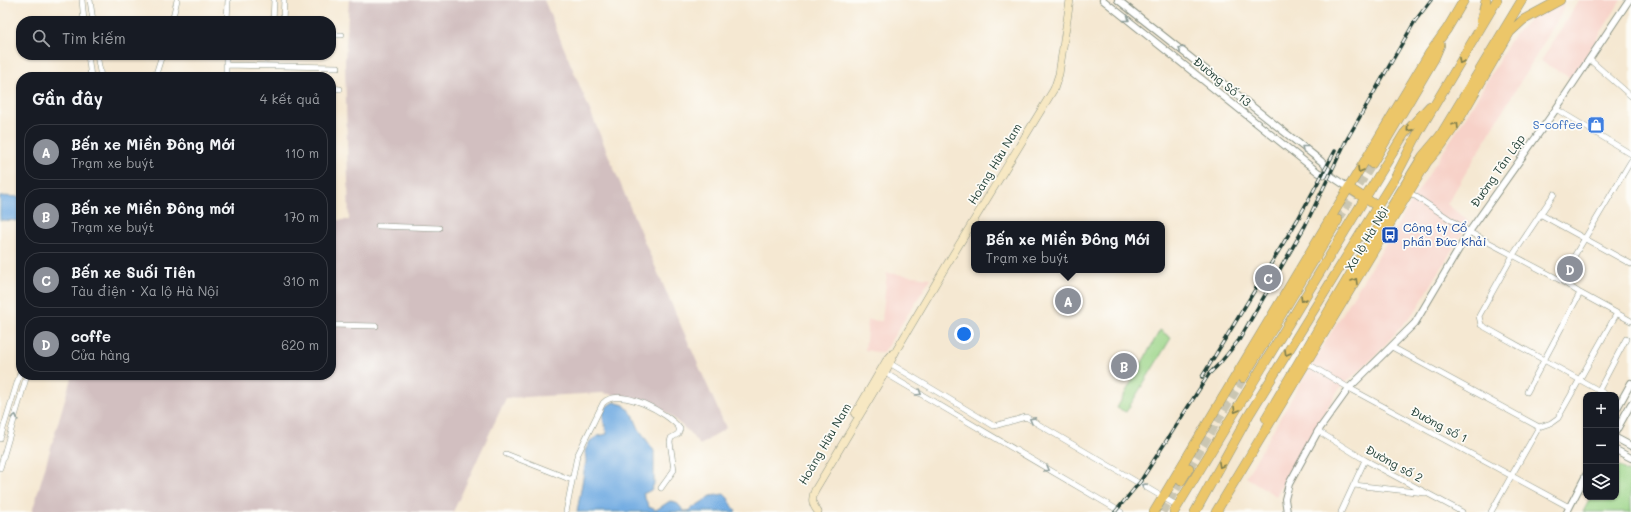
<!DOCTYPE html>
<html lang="vi">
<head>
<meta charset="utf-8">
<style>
  :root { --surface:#171b24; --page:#20242c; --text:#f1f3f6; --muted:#9ea1a6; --line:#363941; --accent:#8c9099 }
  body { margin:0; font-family:Mali,sans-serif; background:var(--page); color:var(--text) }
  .controls { position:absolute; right:12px; bottom:12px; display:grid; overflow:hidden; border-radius:8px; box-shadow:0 1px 3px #0004 }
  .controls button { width:36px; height:36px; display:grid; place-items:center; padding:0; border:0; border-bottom:1px solid var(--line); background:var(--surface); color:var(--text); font:20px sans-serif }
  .you { position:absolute; left:964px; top:334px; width:14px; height:14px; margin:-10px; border:3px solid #fff; border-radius:50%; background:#1a73e8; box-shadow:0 0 0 6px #1a73e833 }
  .badge { display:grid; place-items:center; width:26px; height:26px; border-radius:50%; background:var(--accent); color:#fff; font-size:13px; font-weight:700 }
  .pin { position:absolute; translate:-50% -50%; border:2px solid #fff; box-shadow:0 1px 4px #0006 }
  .popup { position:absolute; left:971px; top:221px; width:194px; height:52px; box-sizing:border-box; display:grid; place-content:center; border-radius:8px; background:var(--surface); filter:drop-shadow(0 1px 3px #0005); font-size:13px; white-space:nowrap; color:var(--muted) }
  .popup b { font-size:15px; color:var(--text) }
  .popup::after { content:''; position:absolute; left:50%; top:100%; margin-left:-8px; border:8px solid transparent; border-top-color:var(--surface) }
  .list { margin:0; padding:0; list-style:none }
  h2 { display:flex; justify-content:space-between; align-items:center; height:52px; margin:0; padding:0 16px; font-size:17px }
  h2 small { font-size:13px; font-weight:400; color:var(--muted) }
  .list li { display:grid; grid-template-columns:26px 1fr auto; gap:12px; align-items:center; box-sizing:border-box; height:56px; margin:0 8px 8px; padding:0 8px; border:1px solid var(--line); border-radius:16px }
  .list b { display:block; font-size:15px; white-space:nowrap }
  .list p { margin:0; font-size:13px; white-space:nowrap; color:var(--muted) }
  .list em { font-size:13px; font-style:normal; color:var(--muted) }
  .icon { flex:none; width:22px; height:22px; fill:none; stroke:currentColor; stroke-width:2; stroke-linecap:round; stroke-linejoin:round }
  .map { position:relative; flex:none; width:1631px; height:512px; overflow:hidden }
  .search { position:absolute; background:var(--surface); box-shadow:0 1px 3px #0004; left:16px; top:16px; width:320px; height:44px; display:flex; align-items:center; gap:10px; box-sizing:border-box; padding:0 14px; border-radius:16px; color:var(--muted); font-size:15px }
  .panel { position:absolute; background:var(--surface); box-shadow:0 1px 3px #0004; left:16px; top:72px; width:320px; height:308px; border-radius:16px }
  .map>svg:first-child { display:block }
  .built { fill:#f7d1c8 }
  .industrial { fill:#d2bfc0 }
  .green { fill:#9bd488; stroke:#5d885e }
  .water { fill:#72ace2; stroke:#48748b }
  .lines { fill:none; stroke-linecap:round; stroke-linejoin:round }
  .trunk-tunnel { stroke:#cac6b2; stroke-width:9; stroke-dasharray:9 4.5; stroke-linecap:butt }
  .minor-casing { stroke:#8a9283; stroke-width:6 }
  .tertiary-casing { stroke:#8a9283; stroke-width:8 }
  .secondary-casing { stroke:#8a9283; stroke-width:8 }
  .trunk-casing { stroke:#8a9283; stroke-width:10 }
  .minor { stroke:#fff; stroke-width:5 }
  .tertiary { stroke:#fff; stroke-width:6 }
  .secondary { stroke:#f7e8c3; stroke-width:7 }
  .trunk { stroke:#ecc669; stroke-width:9 }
  .rail-casing { stroke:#1f3d34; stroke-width:3.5 }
  .rail { stroke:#fdfcf7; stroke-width:2; stroke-dasharray:6; stroke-linecap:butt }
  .oneway { stroke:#8f9e9a }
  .oneway2 { stroke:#7b7b4c }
  .labels { text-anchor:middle; stroke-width:3.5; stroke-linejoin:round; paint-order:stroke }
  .street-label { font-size:12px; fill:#1f3d34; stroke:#fdfcf7 }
  .shop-label { font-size:12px; fill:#366cbe; stroke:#fdfcf7; text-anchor:end }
  .transit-label { font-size:12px; fill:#164399; stroke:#fdfcf7; text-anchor:start }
</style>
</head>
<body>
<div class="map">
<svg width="1631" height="512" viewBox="0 0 1631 512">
  <rect width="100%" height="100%" fill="#fdfcf7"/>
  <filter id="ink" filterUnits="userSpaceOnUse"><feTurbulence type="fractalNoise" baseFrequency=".025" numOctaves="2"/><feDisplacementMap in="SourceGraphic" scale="8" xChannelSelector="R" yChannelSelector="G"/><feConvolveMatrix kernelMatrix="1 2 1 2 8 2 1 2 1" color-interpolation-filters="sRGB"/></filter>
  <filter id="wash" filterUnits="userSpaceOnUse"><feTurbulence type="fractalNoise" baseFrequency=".012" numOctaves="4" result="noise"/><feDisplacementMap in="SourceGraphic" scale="16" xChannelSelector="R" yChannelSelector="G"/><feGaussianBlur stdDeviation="0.9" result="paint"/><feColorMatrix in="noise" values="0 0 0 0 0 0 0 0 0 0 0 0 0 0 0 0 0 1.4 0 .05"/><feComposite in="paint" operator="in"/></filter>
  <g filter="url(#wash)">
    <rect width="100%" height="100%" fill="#f5e8d2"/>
    <path class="built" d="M 1579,0 L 1621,0 L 1572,79 L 1541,61 Z
      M 1563,1 L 1564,9 L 1447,204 L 1469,222 L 1416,310 L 1374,357 L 1338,390 L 1276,496 L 1246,477 L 1305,375 L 1413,199 L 1468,113 L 1514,35 L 1529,20 Z
      M 887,273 L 931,278 L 883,353 L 865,350 L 868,320 L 882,321 Z"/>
    <path class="industrial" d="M 349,0 L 544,0 L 647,248 L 726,428 L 700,445 L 688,431 L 666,412 L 648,404 L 615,395 L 603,393 L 506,398 L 453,512 L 32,512 L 72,375 L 331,375 L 331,220 L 349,220 L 345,61 Z"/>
    <path class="green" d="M 1160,330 L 1171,338 L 1126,412 L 1117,408 Z
      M 1618,466 L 1631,473 L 1631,512 L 1583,512 L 1591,497 L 1616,497 L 1616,467 Z"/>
    <path class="water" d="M 0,196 L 21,197 L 21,221 L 0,220 Z
      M 614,402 L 624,405 L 633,415 L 639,429 L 654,451 L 654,484 L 651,490 L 643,494 L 649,507 L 656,510 L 670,501 L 676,502 L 684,511 L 688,511 L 711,496 L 724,494 L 728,498 L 736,512 L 577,512 L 586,461 L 585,451 L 590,441 L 598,436 L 607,434 C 604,420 597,410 614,402 Z"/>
  </g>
  <g filter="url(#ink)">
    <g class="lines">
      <path class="trunk-tunnel" d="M 1338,220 L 1372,164
        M 1189,468 L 1243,378
        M 1162,512 L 1181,481"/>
      <defs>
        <path id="minor" d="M 82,0 L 84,21
          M 90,0 L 93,21
          M 172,21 L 177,0
          M 227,21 L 228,0
          M 273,21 L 274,0
          M 283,21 L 284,0
          M 331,35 L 342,35
          M 88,55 L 91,77
          M 97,55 L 101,77
          M 1589,59 L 1631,96
          M 226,65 L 338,67
          M 155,77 L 162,55
          M 226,77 L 226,55
          M 331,88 L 340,89
          M 1556,109 L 1631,154
          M 1409,192 L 1469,232 L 1560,280 L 1580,293 L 1631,321
          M 1554,194 L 1513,255 L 1479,316 L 1481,325 L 1607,395
          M 1540,214 L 1631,264
          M 378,226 L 439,228
          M 1560,280 L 1631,161
          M 331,325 L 376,326
          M 1392,347 L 1539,427
          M 1305,362 L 1349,388 L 1569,507
          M 891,364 L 994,426 L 1026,417 L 1178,506
          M 885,373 L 1121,512
          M 1599,390 L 1626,339
          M 1527,392 L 1580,293
          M 1318,431 L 1365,460 L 1462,512
          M 0,439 L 21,370
          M 506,454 L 572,480
          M 0,468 L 27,375
          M 1354,485 L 1425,493
          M 566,512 L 577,456 L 603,403 C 620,386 669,413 680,429 L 678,434 L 671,438 L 670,442 L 674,470 L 661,488
          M 1341,512 L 1365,460
          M 1491,512 L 1539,427 L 1551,423 L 1558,418 L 1617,313"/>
        <path id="tertiary" d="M 1103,0 L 1319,173 L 1331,176 L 1349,188
          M 1118,0 L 1321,161 L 1325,165 L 1331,176
          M 1616,410 L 1631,383
          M 1616,431 L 1631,404
          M 1616,438 L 1631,446
          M 1616,450 L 1631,458
          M 1287,512 L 1285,499 L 1289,484 L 1318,431 L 1349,388 L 1415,323 L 1469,232 L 1556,109 L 1629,0
          M 1567,512 L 1586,475"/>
        <path id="secondary" d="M 855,414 L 886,361 L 893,353
          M 818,512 C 812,504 811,499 815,490 L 885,373 L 897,349 L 946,266 L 1054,89 L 1059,74 L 1070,0"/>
        <path id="trunk" d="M 1481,21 L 1486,0
          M 1372,164 L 1434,59 L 1440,45
          M 1349,188 L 1377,206
          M 1243,378 L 1338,220
          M 1266,418 L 1364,251 L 1423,156 L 1440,136 L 1522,0
          M 1181,481 L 1189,468
          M 1154,512 L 1429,54 L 1447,29 L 1464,0
          M 1174,512 L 1404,134 L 1430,106
          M 1195,512 L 1249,415 L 1396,176 L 1418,133 L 1497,0
          M 1216,512 L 1427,162 L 1441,146 L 1457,123 L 1510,32 L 1523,20 L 1560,0"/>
      </defs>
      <use href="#minor" class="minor-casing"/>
      <use href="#tertiary" class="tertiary-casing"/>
      <use href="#secondary" class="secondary-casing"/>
      <use href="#trunk" class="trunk-casing"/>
      <use href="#minor" class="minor"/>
      <use href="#tertiary" class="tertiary"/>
      <use href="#secondary" class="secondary"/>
      <use href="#trunk" class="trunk"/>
      <defs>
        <path id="rail" d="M 1202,377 L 1298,219 L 1335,151
          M 1115,512 L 1140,482 L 1209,374 L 1220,363 L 1239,340 L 1305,226 L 1346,141 L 1415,21 L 1431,0"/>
      </defs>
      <use href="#rail" class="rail-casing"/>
      <use href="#rail" class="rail"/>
    </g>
    <defs><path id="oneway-chevron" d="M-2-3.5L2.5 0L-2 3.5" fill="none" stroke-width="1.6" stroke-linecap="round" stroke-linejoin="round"/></defs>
    <g class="oneway">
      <use href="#oneway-chevron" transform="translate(1127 19) rotate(38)"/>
      <use href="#oneway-chevron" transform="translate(1181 49) rotate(-141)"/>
      <use href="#oneway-chevron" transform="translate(1304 148) rotate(-141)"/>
      <use href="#oneway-chevron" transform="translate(919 393) rotate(31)"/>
      <use href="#oneway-chevron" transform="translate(15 417) rotate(-74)"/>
      <use href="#oneway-chevron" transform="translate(1032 420) rotate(-151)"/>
      <use href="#oneway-chevron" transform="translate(1047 469) rotate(30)"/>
      <use href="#oneway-chevron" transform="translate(1144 486) rotate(-150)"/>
    </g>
    <g class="oneway2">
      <use href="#oneway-chevron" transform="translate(1461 61) rotate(120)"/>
      <use href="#oneway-chevron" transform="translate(1456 125) rotate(-58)"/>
      <use href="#oneway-chevron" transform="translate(1409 129) rotate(132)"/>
      <use href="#oneway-chevron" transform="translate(1360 170) rotate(121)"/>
      <use href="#oneway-chevron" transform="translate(1355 281) rotate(-59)"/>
      <use href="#oneway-chevron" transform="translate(1303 299) rotate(121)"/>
      <use href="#oneway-chevron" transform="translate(1287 353) rotate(121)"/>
      <use href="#oneway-chevron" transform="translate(1236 410) rotate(121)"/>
      <use href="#oneway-chevron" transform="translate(1221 465) rotate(119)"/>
    </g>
  </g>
  <defs>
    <symbol id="shop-square" viewBox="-11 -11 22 22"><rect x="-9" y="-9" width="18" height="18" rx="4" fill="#3f7fe0" stroke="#fdfcf7"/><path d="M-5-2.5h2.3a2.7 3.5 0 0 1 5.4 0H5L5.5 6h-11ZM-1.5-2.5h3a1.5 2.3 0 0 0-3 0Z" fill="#fff"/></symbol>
    <symbol id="bus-square" viewBox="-11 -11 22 22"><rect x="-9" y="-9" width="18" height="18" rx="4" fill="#1a4fb4" stroke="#fdfcf7"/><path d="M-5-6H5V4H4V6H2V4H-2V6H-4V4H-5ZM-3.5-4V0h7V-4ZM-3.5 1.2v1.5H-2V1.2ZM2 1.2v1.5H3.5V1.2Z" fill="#fff"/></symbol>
  </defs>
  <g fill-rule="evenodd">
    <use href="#shop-square" x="1586" y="115" width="20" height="20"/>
    <use href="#bus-square" x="1380" y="225" width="20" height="20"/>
  </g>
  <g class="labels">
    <g class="street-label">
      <text transform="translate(1222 82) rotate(39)" y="4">Đường Số 13</text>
      <text transform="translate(995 164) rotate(-59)" y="4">Hoàng Hữu Nam</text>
      <text transform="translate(1498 171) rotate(-55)" y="4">Đường Tân Lập</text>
      <text transform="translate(1367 239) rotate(-59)" y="4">Xa lộ Hà Nội</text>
      <text transform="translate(1439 425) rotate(28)" y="4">Đường số 1</text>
      <text transform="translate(825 444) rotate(-60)" y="4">Hoàng Hữu Nam</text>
      <text transform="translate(1394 464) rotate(29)" y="4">Đường số 2</text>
    </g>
    <g class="shop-label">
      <text x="1583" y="129">S-coffee</text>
    </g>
    <g class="transit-label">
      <text x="1403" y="232">Công ty Cổ<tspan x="1403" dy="14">phần Đức Khải</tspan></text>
    </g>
  </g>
</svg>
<div class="controls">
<button>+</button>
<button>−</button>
<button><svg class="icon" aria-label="layers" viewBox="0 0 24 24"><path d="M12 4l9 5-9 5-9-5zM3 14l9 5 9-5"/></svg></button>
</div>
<div class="you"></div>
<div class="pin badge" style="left:1068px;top:301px">A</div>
<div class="popup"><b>Bến xe Miền Đông Mới</b>Trạm xe buýt</div>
<div class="pin badge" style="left:1124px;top:366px">B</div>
<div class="pin badge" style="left:1268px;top:278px">C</div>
<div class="pin badge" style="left:1570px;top:269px">D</div>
<div class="search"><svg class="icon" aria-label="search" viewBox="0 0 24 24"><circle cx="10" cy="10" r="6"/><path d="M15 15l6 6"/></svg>Tìm kiếm</div>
<section class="panel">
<h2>Gần đây<small>4 kết quả</small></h2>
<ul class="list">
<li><span class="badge">A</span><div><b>Bến xe Miền Đông Mới</b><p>Trạm xe buýt</p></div><em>110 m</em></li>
<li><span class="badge">B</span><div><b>Bến xe Miền Đông mới</b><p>Trạm xe buýt</p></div><em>170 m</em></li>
<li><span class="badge">C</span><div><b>Bến xe Suối Tiên</b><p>Tàu điện · Xa lộ Hà Nội</p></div><em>310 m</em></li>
<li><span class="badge">D</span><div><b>coffe</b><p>Cửa hàng</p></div><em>620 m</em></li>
</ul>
</section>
</div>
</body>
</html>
